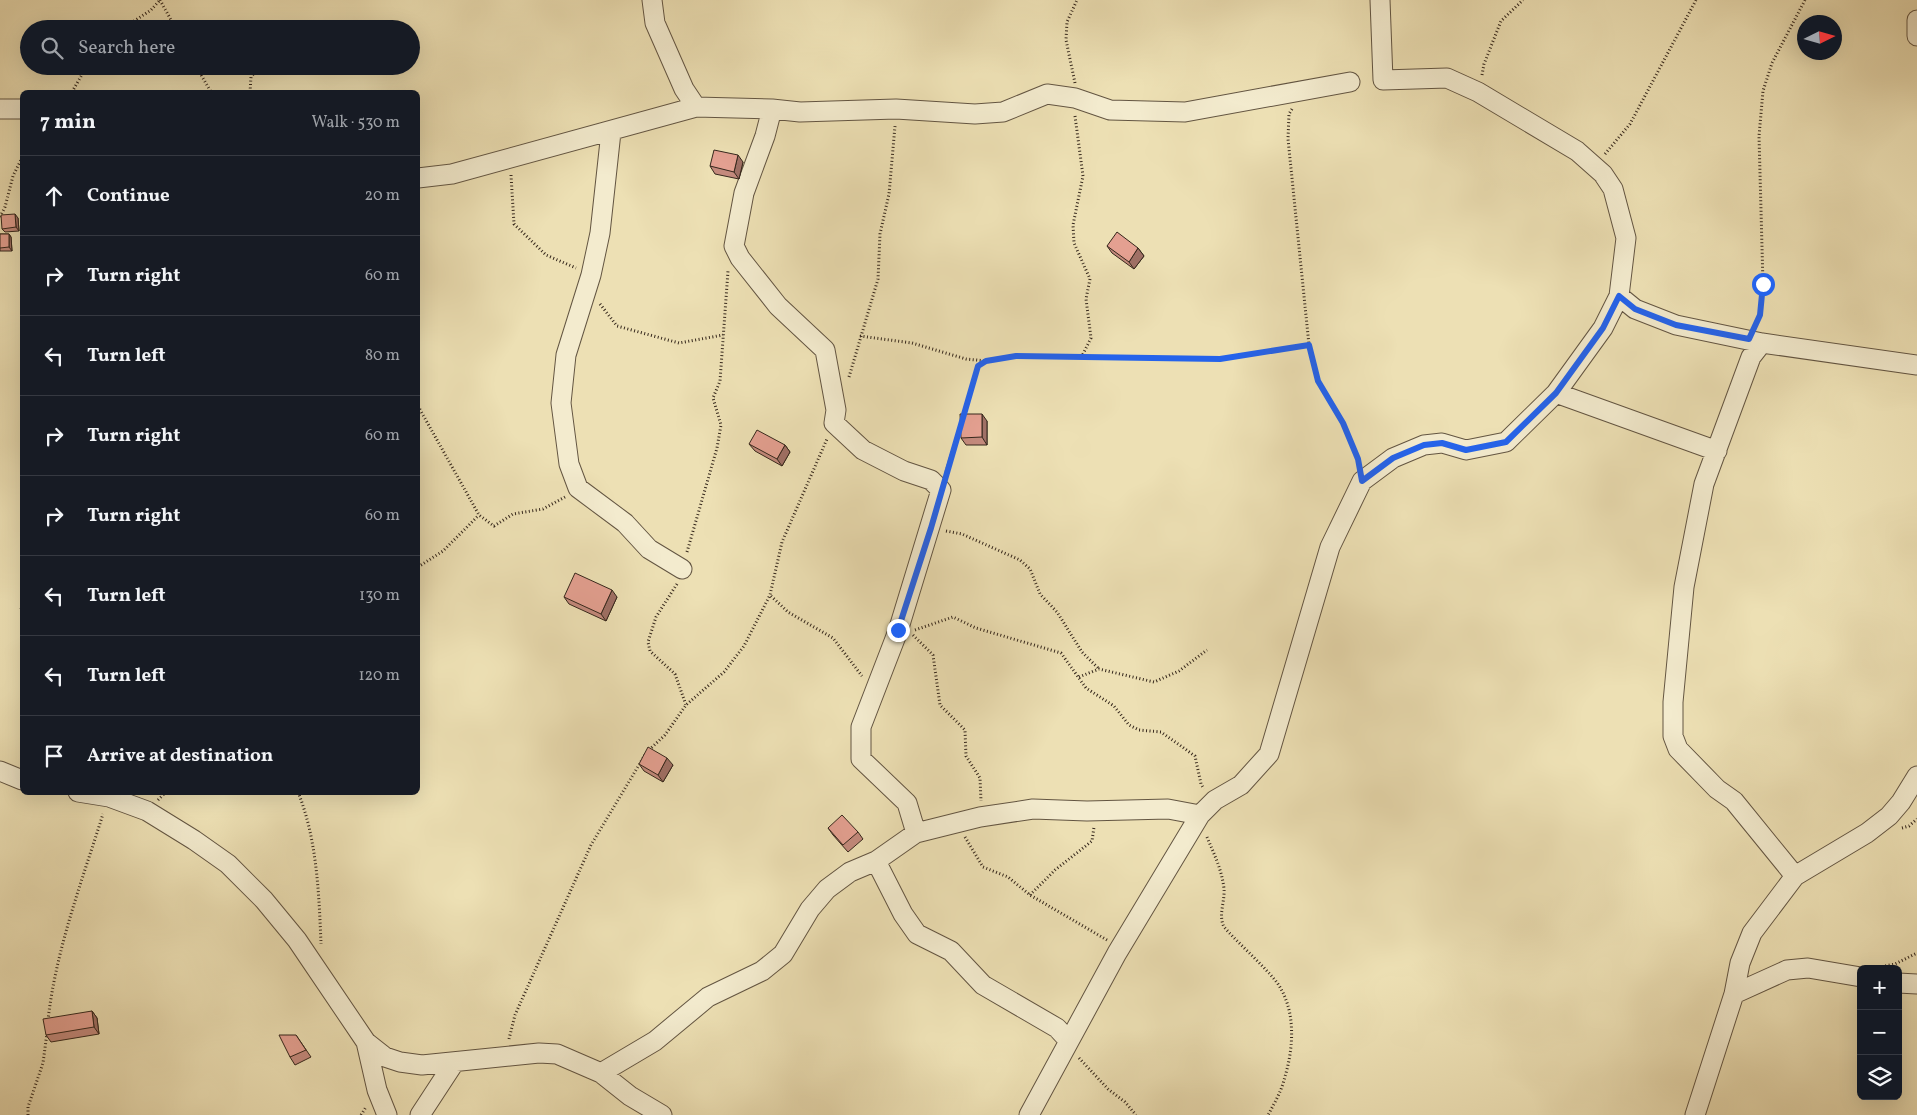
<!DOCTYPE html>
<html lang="en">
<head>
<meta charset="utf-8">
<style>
  :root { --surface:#171b24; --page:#20242c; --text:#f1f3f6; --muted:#9ea1a6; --line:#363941 }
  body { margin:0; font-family:Vollkorn,serif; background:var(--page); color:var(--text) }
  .controls { position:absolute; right:15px; bottom:15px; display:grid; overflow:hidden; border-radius:8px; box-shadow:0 5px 20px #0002 }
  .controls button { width:45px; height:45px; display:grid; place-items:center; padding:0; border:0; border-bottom:1px solid var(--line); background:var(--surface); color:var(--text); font:25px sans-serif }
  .compass { position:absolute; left:1797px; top:15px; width:45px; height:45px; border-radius:50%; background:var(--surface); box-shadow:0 5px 20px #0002; rotate:85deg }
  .stop { position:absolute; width:15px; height:15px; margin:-11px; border:4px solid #2563eb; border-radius:50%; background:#fff }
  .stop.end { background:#2563eb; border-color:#fff; box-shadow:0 1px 5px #0008 }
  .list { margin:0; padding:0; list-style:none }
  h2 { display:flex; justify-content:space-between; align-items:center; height:65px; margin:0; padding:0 20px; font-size:21px }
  h2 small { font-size:16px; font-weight:400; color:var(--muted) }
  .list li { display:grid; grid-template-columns:32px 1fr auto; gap:15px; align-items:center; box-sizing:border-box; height:80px; padding:0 20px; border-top:1px solid var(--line) }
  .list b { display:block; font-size:19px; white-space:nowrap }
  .list em { font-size:16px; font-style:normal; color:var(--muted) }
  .icon { flex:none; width:28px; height:28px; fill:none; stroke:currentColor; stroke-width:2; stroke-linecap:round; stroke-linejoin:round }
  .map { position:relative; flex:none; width:1917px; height:1115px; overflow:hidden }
  .search { position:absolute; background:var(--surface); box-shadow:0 5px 20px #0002; left:20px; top:20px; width:400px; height:55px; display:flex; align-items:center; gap:12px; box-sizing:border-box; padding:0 18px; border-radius:28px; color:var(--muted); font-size:19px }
  .panel { position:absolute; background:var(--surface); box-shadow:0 5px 20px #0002; left:20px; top:90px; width:400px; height:705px; border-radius:8px }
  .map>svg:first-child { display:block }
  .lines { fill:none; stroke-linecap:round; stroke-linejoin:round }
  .minor-casing { stroke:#635542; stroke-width:21 }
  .path { stroke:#35271c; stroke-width:3; stroke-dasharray:1 2.5; stroke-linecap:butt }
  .minor { stroke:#f3ebce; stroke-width:19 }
  .wall { fill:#c48a7d; stroke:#35271c }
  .shaded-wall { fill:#a07066; stroke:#35271c }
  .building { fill:#e4a091; stroke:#35271c }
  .route { stroke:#2563eb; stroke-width:6 }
</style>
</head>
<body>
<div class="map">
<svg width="1917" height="1115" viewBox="0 0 1917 1115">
  <rect width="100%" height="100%" fill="#ede0b4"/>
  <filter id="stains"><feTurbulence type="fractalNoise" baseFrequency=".004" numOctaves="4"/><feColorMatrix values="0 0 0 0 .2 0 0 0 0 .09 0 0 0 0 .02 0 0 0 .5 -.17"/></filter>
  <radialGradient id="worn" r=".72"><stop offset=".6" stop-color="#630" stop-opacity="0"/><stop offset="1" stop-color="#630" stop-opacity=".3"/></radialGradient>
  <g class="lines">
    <defs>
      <path id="minor" d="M 652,0 L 655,23 L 684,89 L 696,107
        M 1917,20 L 1917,36
        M 0,109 L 22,109
        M 772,109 L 765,136 L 744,193 L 734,246 L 740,258 L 778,306 L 825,350 L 836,410 L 834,423 L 863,450 L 904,471 L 931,480 L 941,490 L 898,631 L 861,727 L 861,759 L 907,803 L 916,833
        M 611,132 L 600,233 L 591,275 L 566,355 L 561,403 L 569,464 L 578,488 L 625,523 L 649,549 L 682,569
        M 418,178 L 452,174 L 696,107 L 772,109 L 800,112 L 896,109 L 975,114 L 1003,112 L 1047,94 L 1075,98 L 1110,110 L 1185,112 L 1350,82
        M 1619,296 L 1635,309 L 1676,325 L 1762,343 L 1917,365
        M 1762,343 L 1751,357 L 1704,484 L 1684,587 L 1673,702 L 1673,736 L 1678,749 L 1717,789 L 1734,801 L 1795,876
        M 1556,393 L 1717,451
        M 0,771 L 22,780
        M 78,792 L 109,797 L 147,811 L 194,840 L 228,864 L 264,900 L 297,940 L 366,1042 L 385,1057 L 400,1062 L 422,1065 L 539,1053 L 557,1054 L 601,1073 L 630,1096 L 662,1115
        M 876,861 L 903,914 L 917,934 L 951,951 L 983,985 L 1057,1028 L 1069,1041
        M 1898,983 L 1917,984
        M 1734,994 L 1787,970 L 1808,968 L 1861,977
        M 366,1042 L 377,1090 L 387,1115
        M 601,1073 L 655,1041 L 708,997 L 762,971 L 783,954 L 810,909 L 827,889 L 850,872 L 876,861 L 916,833 L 980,817 L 1033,809 L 1087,811 L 1168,809 L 1200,815
        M 420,1115 L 454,1063
        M 1029,1115 L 1117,953 L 1200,815 L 1215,800 L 1241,785 L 1269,754 L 1330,547 L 1362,481 L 1393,458 L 1424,445 L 1442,443 L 1466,450 L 1506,442 L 1556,393 L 1603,328 L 1619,296 L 1626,238 L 1613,189 L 1603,174 L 1577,151 L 1478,92 L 1447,78 L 1383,80 L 1380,0
        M 1695,1115 L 1734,994 L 1740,963 L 1752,933 L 1795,876 L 1867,833 L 1889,816 L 1901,802 L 1917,776"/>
    </defs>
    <use href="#minor" class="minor-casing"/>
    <path class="path" d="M 160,0 L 176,29
      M 122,29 L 151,10 L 160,0
      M 196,66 L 211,92
      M 1482,75 L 1484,64 L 1501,21 L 1523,0
      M 1075,83 L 1066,40 L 1067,22 L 1077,0
      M 72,92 L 87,66
      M 250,92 L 251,77 L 260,66
      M 1292,109 L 1289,114 L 1288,139 L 1309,345 L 1318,381 L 1343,423 L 1359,463
      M 1075,116 L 1083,176 L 1073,225 L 1074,243 L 1090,279 L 1086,299 L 1091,338 L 1081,358
      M 1605,154 L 1630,124 L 1696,0
      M 511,175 L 514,224 L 546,255 L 576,268
      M 0,217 L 5,207 L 13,176 L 22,158
      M 600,304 L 617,326 L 679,343 L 723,335
      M 1755,326 L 1760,315 L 1763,284 L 1759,136 L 1763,91 L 1772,63 L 1805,0
      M 860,336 L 912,343 L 966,359 L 986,361
      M 849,377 L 878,279 L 880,234 L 889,194 L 895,126
      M 418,406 L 479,515 L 494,526 L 513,514 L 543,509 L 565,497
      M 963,417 L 978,366 L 986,361 L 1016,356 L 1220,359 L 1309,345
      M 946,472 L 961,423
      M 946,531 L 962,534 L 1020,560 L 1030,569 L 1040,594 L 1057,612 L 1082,652 L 1099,669
      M 687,552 L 717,448 L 721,425 L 713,398 L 720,381 L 728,271
      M 418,567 L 443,551 L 479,515
      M 677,584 L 656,617 L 648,642 L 650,651 L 675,674 L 686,705
      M 771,596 L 788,612 L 833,638 L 862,676
      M 915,630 L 953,617 L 976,628 L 1061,653 L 1086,688 L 1114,706 L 1129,725 L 1139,730 L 1161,732 L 1195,756 L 1201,784 L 1204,789
      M 913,635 L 933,655 L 940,705 L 965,730 L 966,756 L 980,778 L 981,801
      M 1079,677 L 1099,669 L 1154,682 L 1179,671 L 1207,650
      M 649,750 L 665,735 L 686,705 L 724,672 L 744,646 L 770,595 L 782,542 L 827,439
      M 298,792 C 317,839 319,894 321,944
      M 158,800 L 166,792
      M 1902,828 L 1909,826 L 1917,819
      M 965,837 L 983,867 L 1008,877 L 1030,895 L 1107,940
      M 1207,837 C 1214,854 1222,870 1224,889 C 1225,902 1218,915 1224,927 C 1240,945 1259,961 1275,980 C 1297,1008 1294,1048 1284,1080 C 1281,1092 1274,1104 1268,1115
      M 1030,895 L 1055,870 L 1092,841 L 1094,827
      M 1875,968 L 1895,964 L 1917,953
      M 48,1020 C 56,949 82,881 103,814
      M 509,1039 L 515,1015 L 591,845 L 645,755
      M 1079,1058 L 1108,1089 L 1125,1102 L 1136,1115
      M 28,1115 L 28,1107 L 43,1063 L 47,1033
      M 361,1115 L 366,1107"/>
    <use href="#minor" class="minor"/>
  </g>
  <path class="wall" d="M 743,162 L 739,179 L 715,174 L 710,166 Z
    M 18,218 L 19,231 L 5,232 L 2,229 Z
    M 0,234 L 9,234 L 11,237 L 12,251 L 0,251 Z
    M 1107,246 L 1138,248 L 1144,256 L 1134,269 L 1112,253 Z
    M 987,421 L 987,445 L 966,445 L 961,438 Z
    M 749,444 L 785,445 L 790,452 L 782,466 L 755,451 Z
    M 564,597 L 617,597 L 606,621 L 569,604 Z
    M 639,764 L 673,765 L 663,782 L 644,771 Z
    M 828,828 L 858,832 L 863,839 L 848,852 L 833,835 Z
    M 92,1011 L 97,1018 L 99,1034 L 51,1042 L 46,1035 Z
    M 296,1035 L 311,1057 L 295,1065 L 290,1057 Z"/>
  <path class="shaded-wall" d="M 738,155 L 743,162 L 739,179 L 734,172 Z
    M 15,214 L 18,218 L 19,231 L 16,227 Z
    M 9,234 L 11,237 L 12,251 L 9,247 Z
    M 1138,248 L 1144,256 L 1134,269 L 1129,262 Z
    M 982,414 L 987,421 L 987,445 L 982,437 Z
    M 785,445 L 790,452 L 782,466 L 777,459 Z
    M 612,590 L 617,597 L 606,621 L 601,614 Z
    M 667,758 L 673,765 L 663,782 L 658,775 Z
    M 92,1011 L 97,1018 L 99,1034 L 94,1027 Z"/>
  <path class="building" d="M 714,150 L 738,155 L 734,172 L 710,166 Z
    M 15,214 L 16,227 L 2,229 L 1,215 Z
    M 1117,232 L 1138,248 L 1129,262 L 1107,246 Z
    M 0,234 L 9,234 L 9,247 L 0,248 Z
    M 960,414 L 982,414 L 982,437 L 961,438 Z
    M 757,430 L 785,445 L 777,459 L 749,444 Z
    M 575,573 L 612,590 L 601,614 L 564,597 Z
    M 22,605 L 22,611 L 20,609 Z
    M 648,747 L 667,758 L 658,775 L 639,764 Z
    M 842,815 L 858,832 L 843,845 L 828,828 Z
    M 92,1011 L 94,1027 L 46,1035 L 43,1019 Z
    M 279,1035 L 296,1035 L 306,1050 L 290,1057 Z"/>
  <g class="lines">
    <path class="route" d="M 898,630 L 931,528 L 978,366 L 986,361 L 1016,356 L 1220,359 L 1309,345 L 1318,381 L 1343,423 L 1358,459 L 1362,481 L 1393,458 L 1424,445 L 1442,443 L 1466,450 L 1506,442 L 1556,393 L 1603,328 L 1619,296 L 1635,309 L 1676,325 L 1749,339 L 1760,315 L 1763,284"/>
  </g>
  <rect width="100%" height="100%" filter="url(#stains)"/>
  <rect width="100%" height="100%" fill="url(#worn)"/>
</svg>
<div class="controls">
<button>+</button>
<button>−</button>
<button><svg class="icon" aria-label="layers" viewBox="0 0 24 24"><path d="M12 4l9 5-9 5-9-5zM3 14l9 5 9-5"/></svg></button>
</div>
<svg class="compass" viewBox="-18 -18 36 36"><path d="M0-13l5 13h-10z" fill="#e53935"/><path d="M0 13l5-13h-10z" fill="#9ea1a6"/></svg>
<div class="stop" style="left:1763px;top:284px"></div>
<div class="stop end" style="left:898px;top:630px"></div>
<div class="search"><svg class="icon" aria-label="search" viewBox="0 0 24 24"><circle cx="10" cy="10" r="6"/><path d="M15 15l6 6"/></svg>Search here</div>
<section class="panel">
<h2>7 min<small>Walk · 530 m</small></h2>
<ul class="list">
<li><svg class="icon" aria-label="ahead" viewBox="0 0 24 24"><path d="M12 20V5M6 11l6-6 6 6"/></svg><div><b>Continue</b></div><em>20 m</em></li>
<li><svg class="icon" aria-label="right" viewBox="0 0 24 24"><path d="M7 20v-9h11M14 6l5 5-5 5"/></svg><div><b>Turn right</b></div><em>60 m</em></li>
<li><svg class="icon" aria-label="left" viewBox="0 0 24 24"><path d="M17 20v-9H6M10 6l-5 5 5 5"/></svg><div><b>Turn left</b></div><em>80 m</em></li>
<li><svg class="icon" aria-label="right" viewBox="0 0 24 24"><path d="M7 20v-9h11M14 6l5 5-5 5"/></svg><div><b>Turn right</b></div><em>60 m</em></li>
<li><svg class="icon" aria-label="right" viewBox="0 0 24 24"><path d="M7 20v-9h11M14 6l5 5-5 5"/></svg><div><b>Turn right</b></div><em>60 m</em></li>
<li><svg class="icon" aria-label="left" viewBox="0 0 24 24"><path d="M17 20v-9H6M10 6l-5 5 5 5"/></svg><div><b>Turn left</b></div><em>130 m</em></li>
<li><svg class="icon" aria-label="left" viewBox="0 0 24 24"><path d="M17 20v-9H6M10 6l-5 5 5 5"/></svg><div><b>Turn left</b></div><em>120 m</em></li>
<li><svg class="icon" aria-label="arrive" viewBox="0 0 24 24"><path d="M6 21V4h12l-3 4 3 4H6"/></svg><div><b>Arrive at destination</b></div></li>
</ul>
</section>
</div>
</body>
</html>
